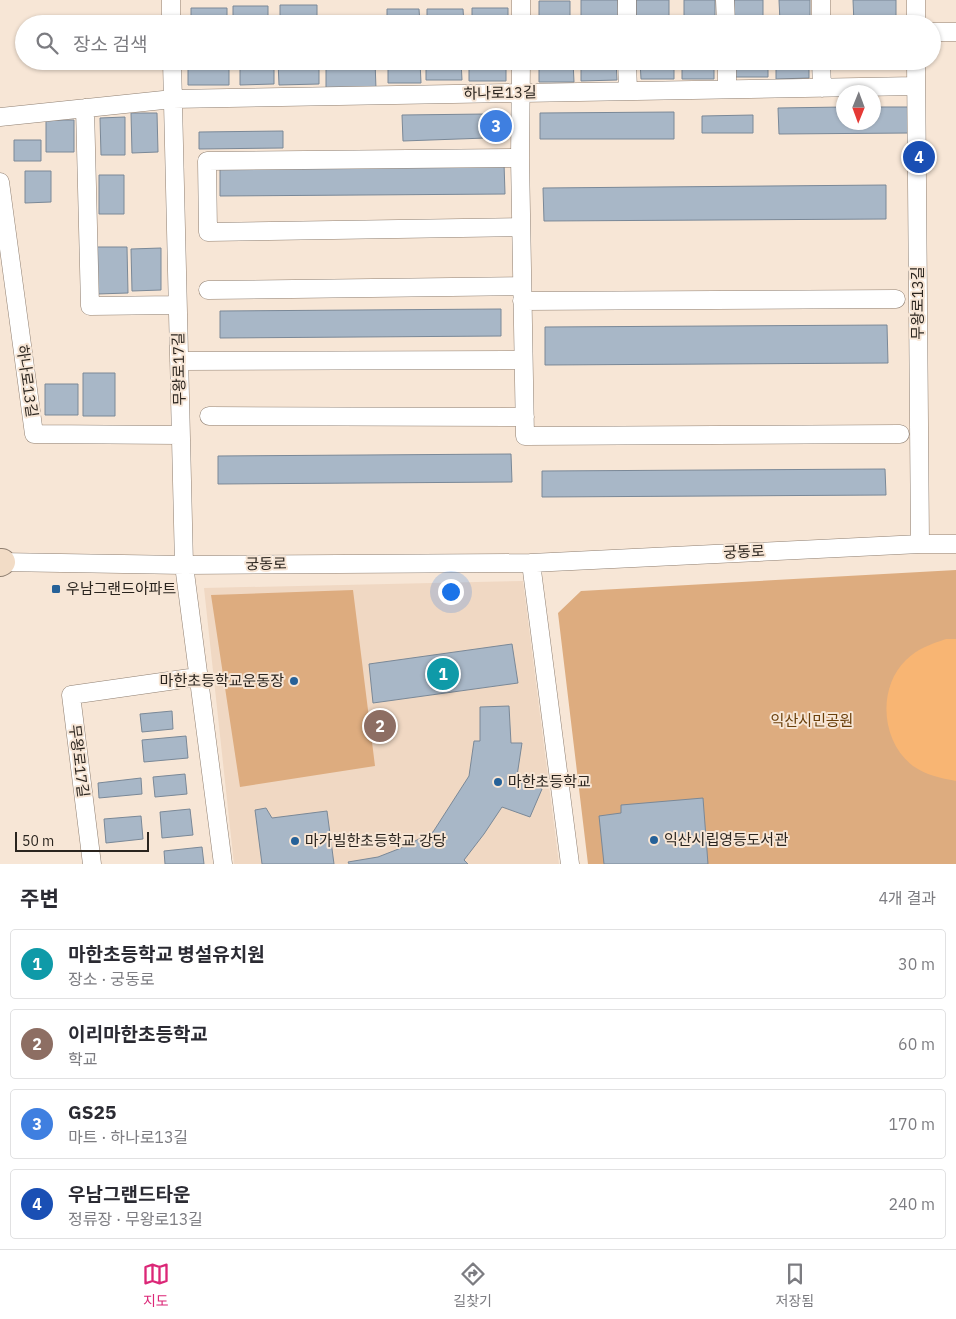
<!DOCTYPE html>
<html lang="ko">
<head>
<meta charset="utf-8">
<style>
  :root { --surface:#fff; --page:#f7f7f7; --text:#2b2b33; --muted:#7c7c81; --line:#e1e1e2; --accent:#db2777 }
  body { margin:0; font-family:"IBM Plex Sans","Noto Sans KR",sans-serif; background:var(--page); color:var(--text) }
  .compass { position:absolute; left:836px; top:85px; width:45px; height:45px; border-radius:50%; background:var(--surface); box-shadow:0 1px 4px #0004; rotate:181deg }
  .scale { position:absolute; left:15px; bottom:12px; width:134px; box-sizing:border-box; padding-left:5px; border:2px solid #2a241e; border-top:0; font-size:14px; line-height:18px; white-space:nowrap; color:#2a241e; -webkit-text-stroke:4px #f7e6d6; paint-order:stroke }
  .you { position:absolute; left:450px; top:591px; width:18px; height:18px; margin:-12px; border:4px solid #fff; border-radius:50%; background:#1a73e8; box-shadow:0 0 0 8px #1a73e833 }
  .badge { display:grid; place-items:center; width:32px; height:32px; border-radius:50%; background:var(--accent); color:#fff; font-size:16px; font-weight:700 }
  .pin { position:absolute; translate:-50% -50%; border:2px solid #fff; box-shadow:0 1px 5px #0006 }
  .list { margin:0; padding:0; list-style:none }
  h2 { display:flex; justify-content:space-between; align-items:center; height:65px; margin:0; padding:0 20px; font-size:21px }
  h2 small { font-size:16px; font-weight:400; color:var(--muted) }
  .list li { display:grid; grid-template-columns:32px 1fr auto; gap:15px; align-items:center; box-sizing:border-box; height:70px; margin:0 10px 10px; padding:0 10px; border:1px solid var(--line); border-radius:5px }
  .list b { display:block; font-size:19px; white-space:nowrap }
  .list p { margin:0; font-size:16px; white-space:nowrap; color:var(--muted) }
  .list em { font-size:16px; font-style:normal; color:var(--muted) }
  .icon { flex:none; width:28px; height:28px; fill:none; stroke:currentColor; stroke-width:2; stroke-linecap:round; stroke-linejoin:round }
  .map { position:relative; flex:none; width:956px; height:864px; overflow:hidden }
  .search { position:absolute; background:var(--surface); box-shadow:0 1px 4px #0004; left:15px; right:15px; top:15px; height:55px; display:flex; align-items:center; gap:12px; box-sizing:border-box; padding:0 18px; border-radius:28px; color:var(--muted); font-size:19px }
  .sheet { height:385px; background:var(--surface) }
  nav { display:flex; justify-content:space-around; align-items:center; box-sizing:border-box; height:70px; border-top:1px solid var(--line); background:var(--surface); font-size:14px; color:var(--muted) }
  nav a { display:grid; justify-items:center; gap:2px }
  nav .on { color:var(--accent) }
  .map>svg:first-child { display:block }
  .built { fill:#f0d8c3 }
  .green { fill:#ddac7f }
  .water { fill:#f8b573 }
  .building { fill:#a8b7c7; stroke:#7a8897 }
  .lines { fill:none; stroke-linecap:round; stroke-linejoin:round }
  .street-casing { stroke:#8f7f71; stroke-width:19 }
  .secondary-casing { stroke:#8f7f71; stroke-width:28 }
  .street { stroke:#fff; stroke-width:18 }
  .secondary { stroke:#f2dcc6; stroke-width:26 }
  .poi-dot { fill:#266198; stroke:#f7e6d6; stroke-width:2 }
  .labels { text-anchor:middle; stroke-width:4; stroke-linejoin:round; paint-order:stroke }
  .street-label { font-size:15px; fill:#2a241e; stroke:#f7e6d6 }
  .poi-label { font-size:15px; fill:#2a241e; stroke:#f7e6d6; text-anchor:start }
  .park-label { font-size:15px; fill:#693e09; stroke:#f7e6d6 }
</style>
</head>
<body>
<div class="map">
<svg width="956" height="864" viewBox="0 0 956 864">
  <rect width="100%" height="100%" fill="#f7e6d6"/>
  <path class="built" d="M 523,581 L 559,864 L 234,864 L 204,588 Z"/>
  <path class="green" d="M 956,570 L 956,864 L 588,864 L 558,613 L 581,591 Z
    M 353,590 L 375,766 L 240,787 L 211,595 Z"/>
  <path class="water" d="M 946,639 L 956,639 L 956,781 C 940,778 926,775 913,766 C 881,742 877,688 906,660 C 917,649 931,644 946,639 Z"/>
  <path class="building" d="M 581,0 L 618,0 L 619,24 L 581,24 Z
    M 636,0 L 669,0 L 669,19 L 636,19 Z
    M 684,0 L 715,0 L 715,20 L 684,20 Z
    M 734,0 L 763,0 L 763,19 L 734,19 Z
    M 779,0 L 810,0 L 810,22 L 780,22 Z
    M 853,0 L 896,0 L 896,24 L 854,24 Z
    M 539,1 L 570,1 L 570,24 L 539,24 Z
    M 280,5 L 317,5 L 317,24 L 280,24 Z
    M 233,6 L 268,6 L 268,24 L 233,24 Z
    M 191,8 L 227,8 L 227,24 L 191,24 Z
    M 472,8 L 508,8 L 508,24 L 472,24 Z
    M 387,9 L 419,9 L 420,24 L 387,24 Z
    M 427,9 L 463,9 L 464,24 L 427,24 Z
    M 188,61 L 229,61 L 229,85 L 188,85 Z
    M 240,61 L 274,61 L 274,84 L 240,85 Z
    M 278,61 L 319,61 L 319,84 L 279,85 Z
    M 326,61 L 375,61 L 376,89 L 326,89 Z
    M 388,61 L 420,61 L 421,83 L 388,83 Z
    M 426,61 L 461,61 L 462,80 L 426,80 Z
    M 469,61 L 506,61 L 506,81 L 469,81 Z
    M 539,61 L 573,61 L 574,82 L 539,82 Z
    M 581,61 L 616,61 L 617,80 L 581,81 Z
    M 640,61 L 674,61 L 674,79 L 641,79 Z
    M 682,61 L 714,61 L 714,79 L 682,79 Z
    M 734,61 L 768,61 L 768,77 L 735,77 Z
    M 776,61 L 809,61 L 809,78 L 776,79 Z
    M 857,61 L 893,61 L 886,67 L 857,69 Z
    M 844,107 L 844,122 L 874,122 L 874,107 L 909,107 L 909,133 L 779,134 L 778,108 Z
    M 674,112 L 674,139 L 540,139 L 540,113 Z
    M 131,113 L 157,113 L 158,152 L 132,153 Z
    M 487,114 L 505,114 L 505,138 L 486,138 Z
    M 487,114 L 486,138 L 403,141 L 402,115 Z
    M 753,115 L 753,133 L 702,133 L 702,116 Z
    M 125,117 L 125,155 L 101,155 L 100,118 Z
    M 46,120 L 74,120 L 74,152 L 46,152 Z
    M 283,131 L 283,148 L 199,149 L 199,132 Z
    M 14,140 L 41,140 L 41,161 L 14,161 Z
    M 504,163 L 505,194 L 220,196 L 220,165 Z
    M 25,171 L 51,171 L 51,202 L 25,203 Z
    M 99,175 L 124,175 L 124,214 L 99,214 Z
    M 886,185 L 886,219 L 544,221 L 543,188 Z
    M 97,247 L 127,247 L 128,293 L 97,294 Z
    M 161,248 L 161,290 L 132,291 L 131,249 Z
    M 501,309 L 501,336 L 220,338 L 220,311 Z
    M 887,325 L 888,363 L 545,365 L 545,327 Z
    M 83,373 L 115,373 L 115,416 L 83,416 Z
    M 45,384 L 78,384 L 78,415 L 45,415 Z
    M 511,454 L 512,482 L 218,484 L 218,456 Z
    M 885,469 L 886,495 L 542,497 L 542,471 Z
    M 512,644 L 518,683 L 373,703 L 369,664 Z
    M 509,706 L 511,743 L 522,743 L 517,776 L 542,789 L 530,817 L 502,807 L 484,834 L 464,860 L 468,864 L 349,864 L 348,862 L 378,857 L 401,848 L 433,832 L 469,776 L 474,741 L 480,741 L 480,707 Z
    M 172,711 L 173,729 L 142,732 L 140,714 Z
    M 186,736 L 188,758 L 144,762 L 142,740 Z
    M 185,774 L 187,794 L 155,797 L 153,777 Z
    M 141,778 L 142,794 L 99,798 L 98,783 Z
    M 703,798 L 708,864 L 604,864 L 599,816 L 621,813 L 621,805 Z
    M 266,808 L 272,818 L 327,811 L 334,864 L 262,864 L 255,810 Z
    M 190,809 L 193,835 L 162,838 L 160,812 Z
    M 141,816 L 143,839 L 106,843 L 104,819 Z
    M 202,847 L 204,864 L 165,864 L 164,851 Z"/>
  <g class="lines">
    <defs>
      <path id="street" d="M 171,0 L 171,24
        M 521,0 L 521,24
        M 627,0 L 627,24
        M 725,0 L 726,24
        M 821,0 L 821,24
        M 916,0 L 916,24
        M 932,32 L 956,32
        M 172,61 L 184,565 L 223,864
        M 521,61 L 520,158 L 525,436 L 900,434
        M 627,61 L 628,91
        M 727,61 L 727,89
        M 821,61 L 822,88
        M 916,61 L 920,544
        M 85,108 L 90,306 L 177,305
        M 0,117 L 173,99 L 916,86
        M 520,158 L 207,161 L 208,232 L 521,227
        M 0,182 L 34,434 L 180,435
        M 208,290 L 522,286
        M 522,301 L 896,299
        M 179,361 L 523,360
        M 209,416 L 525,417
        M 0,562 L 184,565 L 531,563 L 920,544 L 956,544
        M 531,563 L 570,864
        M 92,864 L 71,695 L 197,677"/>
      <path id="secondary" d="M 0,563 L 2,562"/>
    </defs>
    <use href="#street" class="street-casing"/>
    <use href="#secondary" class="secondary-casing"/>
    <use href="#street" class="street"/>
    <use href="#secondary" class="secondary"/>
  </g>
  <g class="poi-dot">
    <rect x="51" y="584" width="10" height="10" rx="2.5"/>
    <circle cx="294" cy="681" r="5"/>
    <circle cx="498" cy="782" r="5"/>
    <circle cx="654" cy="840" r="5"/>
    <circle cx="295" cy="841" r="5"/>
  </g>
  <g class="labels">
    <g class="street-label">
      <text transform="translate(500 93) rotate(-1)" y="5">하나로13길</text>
      <text transform="translate(918 303) rotate(-90)" y="5">무왕로13길</text>
      <text transform="translate(179 369) rotate(-91)" y="5">무왕로17길</text>
      <text transform="translate(27 381) rotate(82)" y="5">하나로13길</text>
      <text transform="translate(744 552) rotate(-3)" y="5">궁동로</text>
      <text transform="translate(266 564) rotate(-1)" y="5">궁동로</text>
      <text transform="translate(79 761) rotate(83)" y="5">무왕로17길</text>
    </g>
    <g class="poi-label">
      <text x="66" y="594">우남그랜드아파트</text>
      <text x="284" y="686" text-anchor="end">마한초등학교운동장</text>
      <text x="508" y="787">마한초등학교</text>
      <text x="664" y="845">익산시립영등도서관</text>
      <text x="305" y="846">마가빌한초등학교 강당</text>
    </g>
    <g class="park-label">
      <text x="812" y="726">익산시민공원</text>
    </g>
  </g>
</svg>
<svg class="compass" viewBox="-18 -18 36 36"><path d="M0-13l5 13h-10z" fill="#e53935"/><path d="M0 13l5-13h-10z" fill="#7c7c81"/></svg>
<div class="scale">50 m</div>
<div class="you"></div>
<div class="pin badge" style="left:443px;top:674px;background:#0f9aa8">1</div>
<div class="pin badge" style="left:380px;top:726px;background:#8d6e63">2</div>
<div class="pin badge" style="left:496px;top:126px;background:#3f7fe0">3</div>
<div class="pin badge" style="left:919px;top:157px;background:#1a4fb4">4</div>
<div class="search"><svg class="icon" aria-label="search" viewBox="0 0 24 24"><circle cx="10" cy="10" r="6"/><path d="M15 15l6 6"/></svg>장소 검색</div>
</div>
<section class="sheet">
<h2>주변<small>4개 결과</small></h2>
<ul class="list">
<li><span class="badge" style="background:#0f9aa8">1</span><div><b>마한초등학교 병설유치원</b><p>장소 · 궁동로</p></div><em>30 m</em></li>
<li><span class="badge" style="background:#8d6e63">2</span><div><b>이리마한초등학교</b><p>학교</p></div><em>60 m</em></li>
<li><span class="badge" style="background:#3f7fe0">3</span><div><b>GS25</b><p>마트 · 하나로13길</p></div><em>170 m</em></li>
<li><span class="badge" style="background:#1a4fb4">4</span><div><b>우남그랜드타운</b><p>정류장 · 무왕로13길</p></div><em>240 m</em></li>
</ul>
</section>
<nav>
<a class="on"><svg class="icon" aria-label="map" viewBox="0 0 24 24"><path d="M3 6l6-2 6 2 6-2v14l-6 2-6-2-6 2zM9 4v14M15 6v14"/></svg>지도</a>
<a><svg class="icon" aria-label="directions" viewBox="0 0 24 24"><path d="M12 3l9 9-9 9-9-9zM9 14v-3h6M13 9l2 2-2 2"/></svg>길찾기</a>
<a><svg class="icon" aria-label="saved" viewBox="0 0 24 24"><path d="M7 4h10v16l-5-4-5 4z"/></svg>저장됨</a>
</nav>
</body>
</html>
